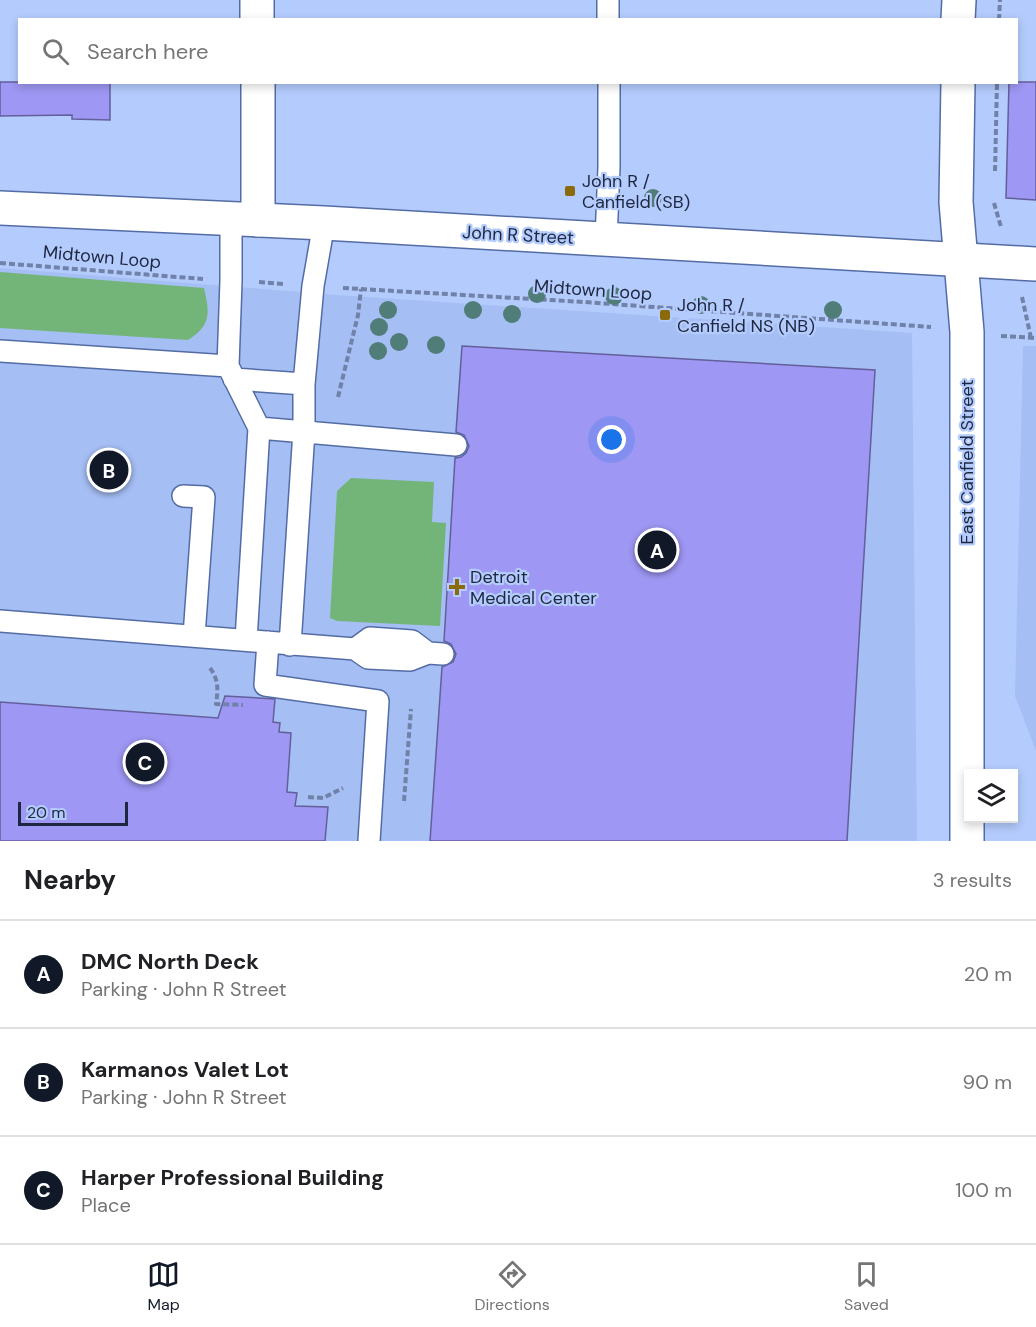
<!DOCTYPE html>
<html lang="en">
<head>
<meta charset="utf-8">
<style>
  :root { --surface:#fff; --page:#f6f6f6; --text:#202124; --muted:#757577; --line:#e0e0e0; --accent:#111827 }
  body { margin:0; font-family:"DM Sans",sans-serif; background:var(--page); color:var(--text) }
  .controls { position:absolute; right:18px; bottom:18px; display:grid; overflow:hidden; border-radius:0px; box-shadow:0 3px 9px #0003 }
  .controls button { width:54px; height:54px; display:grid; place-items:center; padding:0; border:0; border-bottom:2px solid var(--line); background:var(--surface); color:var(--text); font:30px sans-serif }
  .scale { position:absolute; left:18px; bottom:15px; width:110px; box-sizing:border-box; padding-left:6px; border:3px solid #1d273f; border-top:0; font-size:16px; line-height:21px; white-space:nowrap; color:#1d273f; -webkit-text-stroke:4px #b4cbfd; paint-order:stroke }
  .you { position:absolute; left:612px; top:440px; width:21px; height:21px; margin:-15px; border:4px solid #fff; border-radius:50%; background:#1a73e8; box-shadow:0 0 0 9px #1a73e833 }
  .badge { display:grid; place-items:center; width:39px; height:39px; border-radius:50%; background:var(--accent); color:#fff; font-size:20px; font-weight:700 }
  .pin { position:absolute; translate:-50% -50%; border:3px solid #fff; box-shadow:0 2px 6px #0006 }
  .list { margin:0; padding:0; list-style:none }
  h2 { display:flex; justify-content:space-between; align-items:center; height:78px; margin:0; padding:0 24px; font-size:26px }
  h2 small { font-size:20px; font-weight:400; color:var(--muted) }
  .list li { display:grid; grid-template-columns:39px 1fr auto; gap:18px; align-items:center; box-sizing:border-box; height:108px; padding:0 24px; border-top:2px solid var(--line) }
  .list b { display:block; font-size:22px; white-space:nowrap }
  .list p { margin:0; font-size:20px; white-space:nowrap; color:var(--muted) }
  .list em { font-size:20px; font-style:normal; color:var(--muted) }
  .icon { flex:none; width:33px; height:33px; fill:none; stroke:currentColor; stroke-width:2; stroke-linecap:round; stroke-linejoin:round }
  .map { position:relative; flex:none; width:1036px; height:841px; overflow:hidden }
  .search { position:absolute; background:var(--surface); box-shadow:0 3px 9px #0003; left:18px; right:18px; top:18px; height:66px; display:flex; align-items:center; gap:15px; box-sizing:border-box; padding:0 21px; border-radius:0px; color:var(--muted); font-size:22px }
  .sheet { height:402px; background:var(--surface) }
  nav { display:flex; justify-content:space-around; align-items:center; box-sizing:border-box; height:84px; border-top:2px solid var(--line); background:var(--surface); font-size:16px; color:var(--muted) }
  nav a { display:grid; justify-items:center; gap:3px }
  nav .on { color:var(--accent) }
  .map>svg:first-child { display:block }
  .built { fill:#a5bef4 }
  .green { fill:#73b578 }
  .building { fill:#9e97f3; stroke:#635f9b; stroke-width:1.5 }
  .lines { fill:none; stroke-linecap:round; stroke-linejoin:round }
  .lane-casing { stroke:#546ca5; stroke-width:24 }
  .street-casing { stroke:#546ca5; stroke-width:36 }
  .secondary-casing { stroke:#546ca5; stroke-width:36 }
  .path { stroke:#7182a8; stroke-width:4; stroke-dasharray:6 3; stroke-linecap:butt }
  .lane { stroke:#fff; stroke-width:21 }
  .street { stroke:#fff; stroke-width:33 }
  .secondary { stroke:#fff; stroke-width:33 }
  .tree { fill:#517d79 }
  .poi-dot { fill:#8b6a0b; stroke:#b4cbfd; stroke-width:2 }
  .labels { text-anchor:middle; stroke-width:4.5; stroke-linejoin:round; paint-order:stroke }
  .poi-label { font-size:18px; fill:#1d273f; stroke:#b4cbfd; text-anchor:start }
  .street-label { font-size:18px; fill:#1d273f; stroke:#b4cbfd }
</style>
</head>
<body>
<div class="map">
<svg width="1036" height="841" viewBox="0 0 1036 841">
  <rect width="100%" height="100%" fill="#b4cbfd"/>
  <path class="built" d="M 0,268 L 337,295 L 912,333 L 917,841 L 0,841 Z
    M 1023,346 L 1036,346 L 1036,751 L 1015,696 Z"/>
  <path class="green" d="M 0,272 L 204,288 C 210,313 211,326 188,340 L 0,328 Z
    M 351,478 L 434,482 L 432,522 L 446,523 L 440,626 L 337,621 L 330,618 L 337,491 Z"/>
  <path class="building" d="M 0,82 L 110,82 L 110,120 L 72,119 L 72,115 L 0,116 Z
    M 1009,82 L 1036,82 L 1036,200 L 1006,198 Z
    M 462,346 L 875,370 L 847,841 L 430,841 L 442,667 L 453,662 L 456,654 L 451,644 L 444,641 L 455,458 L 461,457 L 466,453 L 469,446 L 464,435 L 456,432 Z
    M 225,696 L 275,699 L 273,722 L 280,723 L 279,732 L 291,733 L 287,792 L 297,793 L 295,806 L 328,807 L 325,841 L 0,841 L 0,702 L 218,718 Z"/>
  <g class="lines">
    <defs>
      <path id="lane" d="M 608,0 L 608,20
        M 231,219 L 231,281 L 228,366 L 259,428 L 246,640
        M 606,240 L 609,167 L 609,82
        M 0,351 L 228,366
        M 234,379 L 304,384
        M 259,428 L 456,445
        M 183,496 L 204,497 L 194,636
        M 0,621 L 355,649 L 368,658 L 410,660 L 428,653 L 443,654
        M 268,642 L 265,685 L 378,701 L 369,841
        M 290,645 L 304,431 L 304,384 L 313,286 L 324,223
        M 355,649 L 370,638 L 412,641 L 428,653"/>
      <path id="street" d="M 257,0 L 257,20
        M 958,20 L 959,0
        M 258,82 L 258,220
        M 958,82 L 956,202 L 967,332 L 967,841"/>
      <path id="secondary" d="M 0,208 L 324,223 L 1036,264"/>
    </defs>
    <use href="#lane" class="lane-casing"/>
    <use href="#street" class="street-casing"/>
    <use href="#secondary" class="secondary-casing"/>
    <path class="path" d="M 999,20 L 1000,0
      M 995,171 L 997,82
      M 994,203 L 1001,227
      M 0,263 L 203,279
      M 259,282 L 284,284
      M 343,288 L 584,302 L 931,327
      M 1022,297 L 1031,338
      M 1001,336 L 1036,338
      M 338,397 L 358,315 L 361,289
      M 210,668 C 219,680 218,690 216,704 L 243,705
      M 308,797 L 323,798 L 343,788
      M 404,801 L 411,709"/>
    <use href="#lane" class="lane"/>
    <use href="#street" class="street"/>
    <use href="#secondary" class="secondary"/>
  </g>
  <g class="tree">
    <circle cx="653" cy="198" r="9"/>
    <circle cx="537" cy="294" r="9"/>
    <circle cx="614" cy="296" r="9"/>
    <circle cx="701" cy="305" r="9"/>
    <circle cx="388" cy="310" r="9"/>
    <circle cx="473" cy="310" r="9"/>
    <circle cx="833" cy="310" r="9"/>
    <circle cx="512" cy="314" r="9"/>
    <circle cx="379" cy="327" r="9"/>
    <circle cx="399" cy="342" r="9"/>
    <circle cx="436" cy="345" r="9"/>
    <circle cx="378" cy="351" r="9"/>
  </g>
  <g class="poi-dot">
    <rect x="564" y="185" width="12" height="12" rx="3"/>
    <rect x="659" y="309" width="12" height="12" rx="3"/>
    <path d="M454 578h6v6h6v6h-6v6h-6v-6h-6v-6h6z"/>
  </g>
  <g class="labels">
    <g class="poi-label">
      <text x="582" y="187">John R /<tspan x="582" dy="21">Canfield (SB)</tspan></text>
      <text x="677" y="311">John R /<tspan x="677" dy="21">Canfield NS (NB)</tspan></text>
      <text x="470" y="583">Detroit<tspan x="470" dy="21">Medical Center</tspan></text>
    </g>
    <g class="street-label">
      <text transform="translate(518 235) rotate(3)" y="6">John R Street</text>
      <text transform="translate(102 257) rotate(5)" y="6">Midtown Loop</text>
      <text transform="translate(593 290) rotate(4)" y="6">Midtown Loop</text>
      <text transform="translate(967 462) rotate(-90)" y="6">East Canfield Street</text>
    </g>
  </g>
</svg>
<div class="controls">
<button><svg class="icon" aria-label="layers" viewBox="0 0 24 24"><path d="M12 4l9 5-9 5-9-5zM3 14l9 5 9-5"/></svg></button>
</div>
<div class="scale">20 m</div>
<div class="you"></div>
<div class="pin badge" style="left:657px;top:550px">A</div>
<div class="pin badge" style="left:109px;top:470px">B</div>
<div class="pin badge" style="left:145px;top:762px">C</div>
<div class="search"><svg class="icon" aria-label="search" viewBox="0 0 24 24"><circle cx="10" cy="10" r="6"/><path d="M15 15l6 6"/></svg>Search here</div>
</div>
<section class="sheet">
<h2>Nearby<small>3 results</small></h2>
<ul class="list">
<li><span class="badge">A</span><div><b>DMC North Deck</b><p>Parking · John R Street</p></div><em>20 m</em></li>
<li><span class="badge">B</span><div><b>Karmanos Valet Lot</b><p>Parking · John R Street</p></div><em>90 m</em></li>
<li><span class="badge">C</span><div><b>Harper Professional Building</b><p>Place</p></div><em>100 m</em></li>
</ul>
</section>
<nav>
<a class="on"><svg class="icon" aria-label="map" viewBox="0 0 24 24"><path d="M3 6l6-2 6 2 6-2v14l-6 2-6-2-6 2zM9 4v14M15 6v14"/></svg>Map</a>
<a><svg class="icon" aria-label="directions" viewBox="0 0 24 24"><path d="M12 3l9 9-9 9-9-9zM9 14v-3h6M13 9l2 2-2 2"/></svg>Directions</a>
<a><svg class="icon" aria-label="saved" viewBox="0 0 24 24"><path d="M7 4h10v16l-5-4-5 4z"/></svg>Saved</a>
</nav>
</body>
</html>
